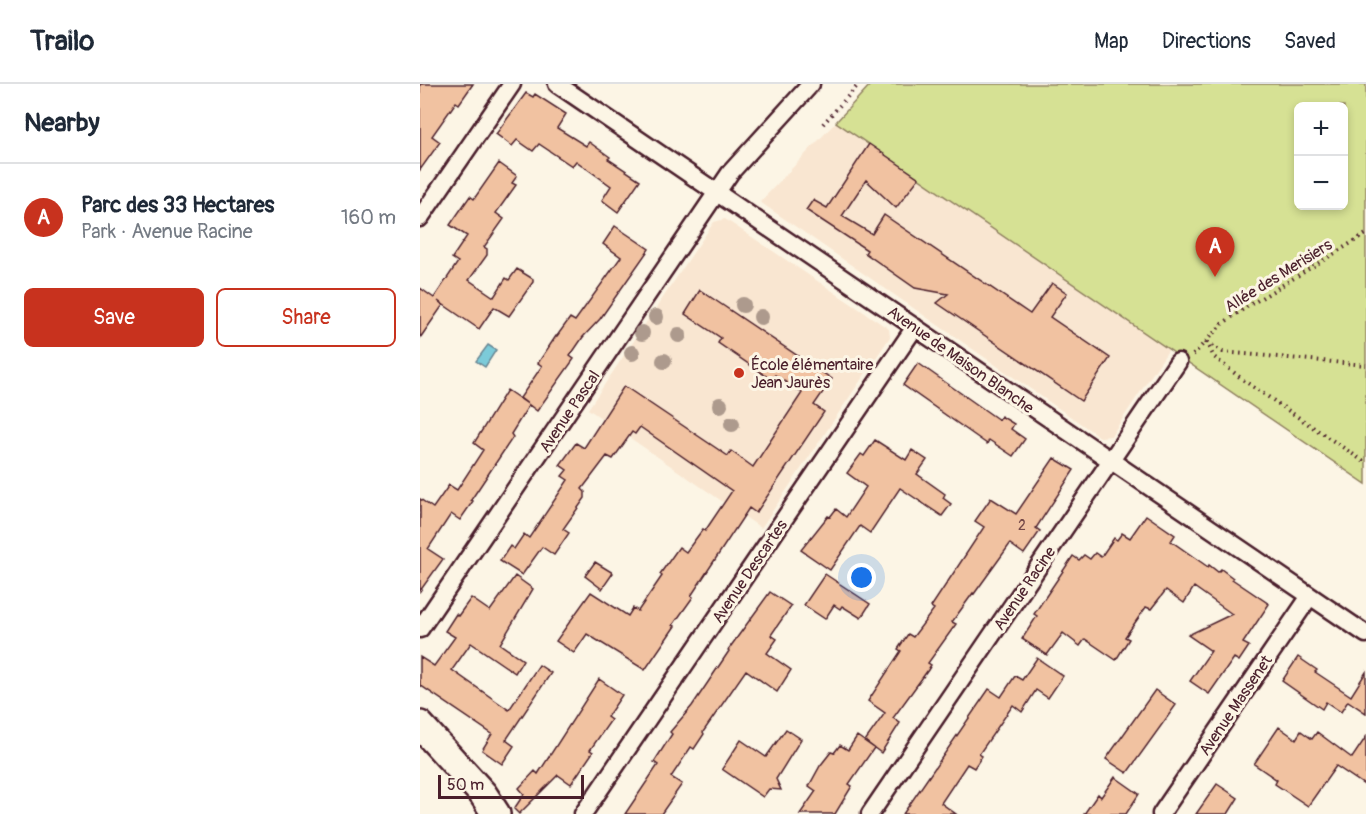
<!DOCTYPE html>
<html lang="en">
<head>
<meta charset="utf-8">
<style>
  :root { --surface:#fff; --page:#f2f2f3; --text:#1f2937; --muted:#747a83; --line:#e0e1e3; --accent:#c8321e }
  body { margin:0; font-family:Pangolin,sans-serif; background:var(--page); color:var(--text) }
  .controls { position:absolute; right:18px; top:18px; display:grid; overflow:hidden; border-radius:9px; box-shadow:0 3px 9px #0003 }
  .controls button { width:54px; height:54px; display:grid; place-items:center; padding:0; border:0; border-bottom:2px solid var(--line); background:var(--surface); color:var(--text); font:30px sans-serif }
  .scale { position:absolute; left:18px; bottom:15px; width:146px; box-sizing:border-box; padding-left:6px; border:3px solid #4a1f2b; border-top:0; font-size:16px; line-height:21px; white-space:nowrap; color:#4a1f2b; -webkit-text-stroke:4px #fcf5e5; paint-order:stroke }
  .you { position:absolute; left:442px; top:494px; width:21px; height:21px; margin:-15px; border:4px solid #fff; border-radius:50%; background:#1a73e8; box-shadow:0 0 0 9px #1a73e833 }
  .badge { display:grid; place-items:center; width:39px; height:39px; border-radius:50%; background:var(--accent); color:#fff; font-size:20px; font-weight:700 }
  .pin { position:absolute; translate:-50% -50px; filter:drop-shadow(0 2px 3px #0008) }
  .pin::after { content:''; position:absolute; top:32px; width:21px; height:18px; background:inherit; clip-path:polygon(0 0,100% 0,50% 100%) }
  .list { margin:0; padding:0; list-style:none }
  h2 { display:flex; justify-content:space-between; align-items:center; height:78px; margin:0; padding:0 24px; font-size:26px }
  h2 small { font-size:20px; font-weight:400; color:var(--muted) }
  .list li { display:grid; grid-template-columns:39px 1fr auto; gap:18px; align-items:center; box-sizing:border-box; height:108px; padding:0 24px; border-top:2px solid var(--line) }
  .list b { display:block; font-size:22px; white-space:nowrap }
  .list p { margin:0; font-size:20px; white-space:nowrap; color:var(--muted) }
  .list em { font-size:20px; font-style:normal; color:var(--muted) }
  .actions { display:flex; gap:12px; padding:18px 24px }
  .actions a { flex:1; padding:14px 0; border:2px solid var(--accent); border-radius:9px; text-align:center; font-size:21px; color:var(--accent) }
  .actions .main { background:var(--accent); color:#fff }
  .map { position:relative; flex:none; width:946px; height:730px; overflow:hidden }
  header { display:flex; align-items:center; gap:36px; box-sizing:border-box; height:84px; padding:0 30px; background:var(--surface); border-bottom:2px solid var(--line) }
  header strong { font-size:28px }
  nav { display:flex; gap:33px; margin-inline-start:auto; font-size:21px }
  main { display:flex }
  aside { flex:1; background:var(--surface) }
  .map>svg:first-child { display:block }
  .built { fill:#f9e6d1 }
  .green { fill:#d6e194; stroke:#908060; stroke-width:1.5; fill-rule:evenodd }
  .water { fill:#7ccbd9; stroke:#688693; stroke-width:1.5 }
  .building { fill:#f1c2a1; stroke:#4a1f2b; stroke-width:1.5 }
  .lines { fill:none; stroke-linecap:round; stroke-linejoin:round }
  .street-casing { stroke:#4a1f2b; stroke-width:21 }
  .primary-casing { stroke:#4a1f2b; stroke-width:32 }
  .path { stroke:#4a1f2b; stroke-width:4; stroke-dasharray:1.5 4.5; stroke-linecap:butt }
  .street { stroke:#fcf5e5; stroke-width:16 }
  .primary { stroke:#fcf5e5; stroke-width:27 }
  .tree { fill:#ad9a8d }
  .poi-dot { fill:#c8321e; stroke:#fcf5e5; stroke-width:2 }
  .labels { text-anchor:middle; stroke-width:6; stroke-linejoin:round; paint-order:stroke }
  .number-label { font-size:14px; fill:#744848 }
  .street-label { font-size:16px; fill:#4a1f2b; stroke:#fcf5e5 }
  .poi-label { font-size:16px; fill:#4a1f2b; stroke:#fcf5e5; text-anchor:start }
</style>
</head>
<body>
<header>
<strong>Trailo</strong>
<nav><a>Map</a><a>Directions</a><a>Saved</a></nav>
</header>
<main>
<aside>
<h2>Nearby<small></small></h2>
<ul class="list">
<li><span class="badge">A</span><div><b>Parc des 33 Hectares</b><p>Park · Avenue Racine</p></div><em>160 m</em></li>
</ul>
<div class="actions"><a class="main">Save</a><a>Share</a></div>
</aside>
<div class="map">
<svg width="946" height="730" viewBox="0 0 946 730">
  <rect width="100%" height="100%" fill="#fcf5e5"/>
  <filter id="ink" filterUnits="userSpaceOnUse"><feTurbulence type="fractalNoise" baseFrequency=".0167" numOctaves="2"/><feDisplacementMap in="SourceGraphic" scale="12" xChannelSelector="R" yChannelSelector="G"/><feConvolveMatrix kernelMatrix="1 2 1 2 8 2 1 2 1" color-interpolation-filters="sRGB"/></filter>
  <g filter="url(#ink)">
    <path class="built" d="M 416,38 L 749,265 L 691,352 L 680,353 L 340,118 Z
      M 305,135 L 469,245 L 470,253 L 341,444 L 168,325 L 294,138 Z"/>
    <path class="green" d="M 451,0 L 946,0 L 946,400 L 416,38 ZM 878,22 L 924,22 L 924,122 L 878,122 Z"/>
    <path class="water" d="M 68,261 L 76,266 L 65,283 L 56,277 Z"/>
    <path class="building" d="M 0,0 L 53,0 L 39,20 L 36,18 L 12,52 L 20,58 L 0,86 Z
      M 106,9 L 113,13 L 115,10 L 146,30 L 137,44 L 166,62 L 169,58 L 190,73 L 188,75 L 220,96 L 198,128 L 182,116 L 191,102 L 156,77 L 152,82 L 119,60 L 113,67 L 97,56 L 92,62 L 76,50 Z
      M 449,60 L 499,94 L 476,124 L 446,96 L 422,132 L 452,150 L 464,131 L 610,230 L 632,199 L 647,209 L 630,233 L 690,274 L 661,317 L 517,219 L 528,210 L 495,204 L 445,169 L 447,166 L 386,126 L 393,116 L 407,124 Z
      M 79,79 L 97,92 L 92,99 L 96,101 L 76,129 L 84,135 L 64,163 L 67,165 L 67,171 L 49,196 L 74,213 L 86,194 L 89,196 L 97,185 L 113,195 L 113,198 L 89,232 L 74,223 L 59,245 L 18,217 L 23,221 L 0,254 L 0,204 L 14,214 L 38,178 L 32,174 L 47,152 L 30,141 L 50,112 L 54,115 Z
      M 195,142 L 229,165 L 180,235 L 163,253 L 150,272 L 154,275 L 117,327 L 100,314 L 122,282 L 118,279 L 136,252 L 137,252 L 150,234 L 155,237 L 201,173 L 183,160 Z
      M 280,206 L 412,295 L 394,321 L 404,328 L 336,429 L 329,424 L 271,512 L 273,513 L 253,541 L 255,542 L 225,586 L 167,550 L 154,569 L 136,557 L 171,508 L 208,532 L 213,524 L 218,527 L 242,492 L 240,490 L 259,463 L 266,468 L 283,445 L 285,447 L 312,407 L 220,343 L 215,350 L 212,348 L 193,375 L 187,372 L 162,405 L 165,408 L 165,414 L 143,445 L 149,449 L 134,471 L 122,463 L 102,491 L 80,477 L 90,462 L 94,465 L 104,450 L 109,454 L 148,396 L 142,392 L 147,386 L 140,381 L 156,359 L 164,364 L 204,302 L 308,372 L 311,367 L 333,383 L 382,309 L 355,291 L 352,296 L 298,259 L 301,254 L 265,230 Z
      M 498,279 L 579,336 L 581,332 L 594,340 L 591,345 L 605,355 L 593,372 L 569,356 L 567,360 L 483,301 Z
      M 87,306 L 109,321 L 91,350 L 93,353 L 51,416 L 53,417 L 40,436 L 31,430 L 8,465 L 23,475 L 0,507 L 0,415 L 13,424 L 29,401 L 37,406 L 63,366 L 54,359 Z
      M 455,356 L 486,376 L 492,366 L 507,376 L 497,390 L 525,410 L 523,414 L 531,420 L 522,432 L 480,404 L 450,449 L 440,442 L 410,486 L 381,466 L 408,432 L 410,433 L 416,425 L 426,433 L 446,403 L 427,389 L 441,370 L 444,372 Z
      M 634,374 L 654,386 L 616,444 L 620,447 L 604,470 L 590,460 L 554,510 L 553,509 L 532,538 L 536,540 L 508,579 L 511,581 L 508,586 L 473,634 L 480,639 L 461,669 L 445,657 L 465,629 L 448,617 L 481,567 L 478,565 L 488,550 L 493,553 L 514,525 L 511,523 L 564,443 L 555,437 L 571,414 L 596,430 Z
      M 726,431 L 755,451 L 751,457 L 788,483 L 789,481 L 798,488 L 801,485 L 813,494 L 812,495 L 849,520 L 823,559 L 829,562 L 819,577 L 814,574 L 789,610 L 770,597 L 791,567 L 768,551 L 812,530 L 774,503 L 764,519 L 746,506 L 731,525 L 726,523 L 705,553 L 709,555 L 696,576 L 665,555 L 660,562 L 643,549 L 627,571 L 602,555 L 617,532 L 614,530 L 653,472 L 659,476 L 664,471 L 670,475 L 675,469 L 681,473 L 694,454 L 697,456 L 702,449 L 710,454 Z
      M 175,478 L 193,489 L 182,505 L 165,492 Z
      M 405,490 L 450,520 L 441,534 L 422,522 L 420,525 L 414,521 L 405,535 L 384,521 Z
      M 95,492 L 113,505 L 80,560 L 103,576 L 95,589 L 51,559 L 32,586 L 89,626 L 119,581 L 131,589 L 86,656 L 94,662 L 82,680 L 62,666 L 72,650 L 0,601 L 0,573 L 14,582 L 35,553 L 25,547 L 36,530 L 38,532 L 51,514 L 70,527 Z
      M 350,508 L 371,522 L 351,551 L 357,555 L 347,569 L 371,586 L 357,608 L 326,586 L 283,648 L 284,650 L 274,665 L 271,663 L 251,693 L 262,700 L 241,730 L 205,730 L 238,681 L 234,678 L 252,650 L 250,648 L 272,622 L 309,567 L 308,566 Z
      M 878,573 L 897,586 L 895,588 L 931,612 L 946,588 L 946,629 L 928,617 L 921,628 L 906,618 L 902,625 L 862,597 Z
      M 617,574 L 643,592 L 628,614 L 616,606 L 602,628 L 593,621 L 559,670 L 562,672 L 554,684 L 547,680 L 521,719 L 536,730 L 483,730 L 569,605 L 581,613 L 595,592 L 602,596 Z
      M 179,595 L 202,611 L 187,633 L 191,636 L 170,666 L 173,668 L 151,700 L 138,691 L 99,730 L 94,725 L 104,710 L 99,704 L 115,687 L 118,690 Z
      M 735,606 L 756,621 L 707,689 L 686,675 Z
      M 859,643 L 876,655 L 881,647 L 892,655 L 897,648 L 932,674 L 946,653 L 946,702 L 916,682 L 888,722 L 855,700 L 857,696 L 834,680 Z
      M 366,645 L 381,655 L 356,695 L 361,706 L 349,705 L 343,713 L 302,685 L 321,656 L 346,673 Z
      M 437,652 L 454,664 L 429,700 L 432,702 L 415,730 L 380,730 L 396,707 L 389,702 L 400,682 L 411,668 L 414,669 L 420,661 L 428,666 Z
      M 695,693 L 719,710 L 706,730 L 664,730 L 678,710 L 681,713 Z
      M 797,700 L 818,714 L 808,730 L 776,730 Z"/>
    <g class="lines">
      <defs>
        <path id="street" d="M 137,0 L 946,550
          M 0,134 L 92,0
          M 0,545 L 310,89 L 391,0
          M 163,730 L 495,243
          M 450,730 L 758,278
          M 741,730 L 890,512"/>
        <path id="primary" d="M 0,641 L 63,710 L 76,730"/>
      </defs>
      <use href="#street" class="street-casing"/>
      <use href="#primary" class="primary-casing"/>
      <path class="path" d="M 403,40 L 439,0
        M 786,258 L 794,273 L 826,298 L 946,379
        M 787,258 L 803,268 L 946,281
        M 773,271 L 802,240 L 825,224 L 946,150"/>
      <use href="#street" class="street"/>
      <use href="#primary" class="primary"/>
    </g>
    <g class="tree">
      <circle cx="323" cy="221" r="8"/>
      <circle cx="236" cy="233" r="8"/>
      <circle cx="341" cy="233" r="8"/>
      <circle cx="222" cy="249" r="8"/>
      <circle cx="259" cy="251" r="8"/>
      <circle cx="212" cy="269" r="8"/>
      <circle cx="244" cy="277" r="8"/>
      <circle cx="300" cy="321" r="8"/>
      <circle cx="312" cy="340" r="8"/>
    </g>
  </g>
  <circle class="poi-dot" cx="319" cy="289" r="6"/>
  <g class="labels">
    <g class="number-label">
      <text x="602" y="446">2</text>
    </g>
    <g class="street-label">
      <text transform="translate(858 191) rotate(-32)" y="6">Allée des Merisiers</text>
      <text transform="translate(541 275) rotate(35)" y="6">Avenue de Maison Blanche</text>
      <text transform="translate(149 327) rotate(-56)" y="6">Avenue Pascal</text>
      <text transform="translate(329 487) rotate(-56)" y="6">Avenue Descartes</text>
      <text transform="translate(604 504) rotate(-56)" y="6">Avenue Racine</text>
      <text transform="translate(815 621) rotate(-56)" y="6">Avenue Massenet</text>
    </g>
    <g class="poi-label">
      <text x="331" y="286">École élémentaire<tspan x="331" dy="18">Jean Jaurès</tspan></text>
    </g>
  </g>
</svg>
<div class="controls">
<button>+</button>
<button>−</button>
</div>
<div class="scale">50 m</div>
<div class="you"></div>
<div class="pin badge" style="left:795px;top:193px">A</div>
</div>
</main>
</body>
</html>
